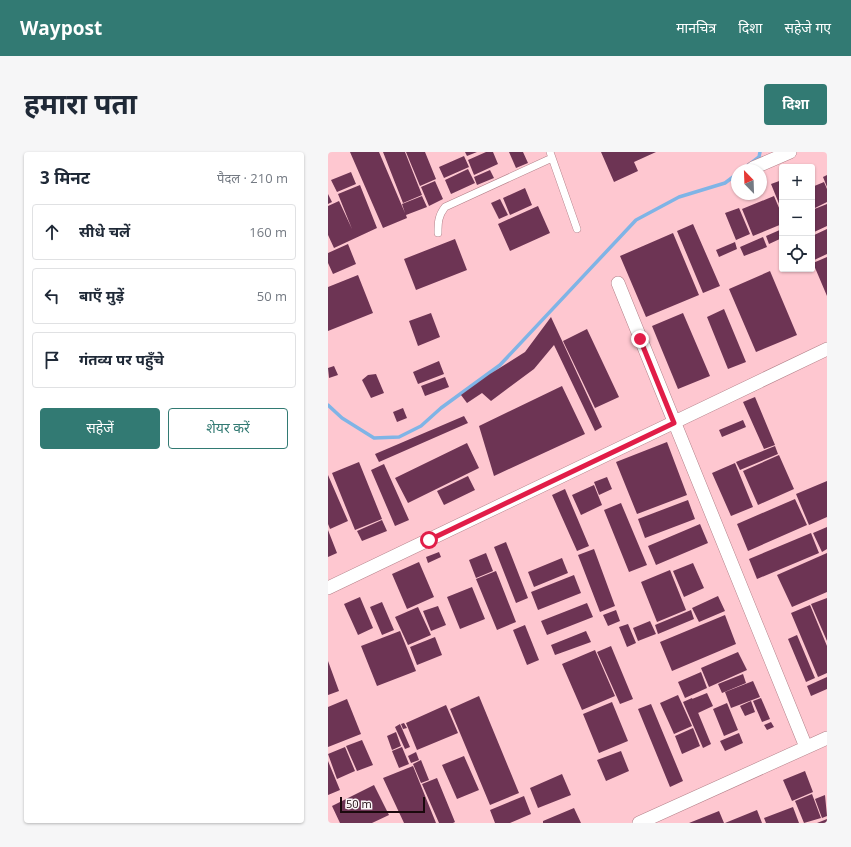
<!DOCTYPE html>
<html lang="hi">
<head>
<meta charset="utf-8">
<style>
  :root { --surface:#fff; --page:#f6f6f7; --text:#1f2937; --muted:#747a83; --line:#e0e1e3; --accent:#327a73 }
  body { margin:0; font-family:"Open Sans","Noto Sans Devanagari",sans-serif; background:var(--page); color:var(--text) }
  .controls { position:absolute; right:12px; top:12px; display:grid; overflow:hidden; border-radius:4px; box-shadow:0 1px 3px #0004 }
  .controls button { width:36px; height:36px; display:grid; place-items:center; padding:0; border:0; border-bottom:1px solid var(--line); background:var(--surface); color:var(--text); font:20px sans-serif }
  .compass { position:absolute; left:403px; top:12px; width:36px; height:36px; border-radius:50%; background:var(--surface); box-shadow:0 1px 3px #0004; rotate:337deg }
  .scale { position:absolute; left:12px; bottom:10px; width:85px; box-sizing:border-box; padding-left:4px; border:2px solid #1b090d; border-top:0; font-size:11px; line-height:14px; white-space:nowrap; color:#1b090d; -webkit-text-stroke:3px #fdf7f8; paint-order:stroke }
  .stop { position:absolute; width:12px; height:12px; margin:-9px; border:3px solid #e11d48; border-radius:50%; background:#fff }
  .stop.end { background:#e11d48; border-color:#fff; box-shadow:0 1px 4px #0008 }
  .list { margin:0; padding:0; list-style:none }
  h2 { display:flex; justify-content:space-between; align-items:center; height:52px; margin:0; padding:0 16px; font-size:17px }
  h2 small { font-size:13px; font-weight:400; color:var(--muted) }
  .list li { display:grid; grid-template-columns:26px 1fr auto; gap:12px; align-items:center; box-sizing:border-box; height:56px; margin:0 8px 8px; padding:0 8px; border:1px solid var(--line); border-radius:4px }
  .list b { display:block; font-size:15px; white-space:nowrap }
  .list em { font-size:13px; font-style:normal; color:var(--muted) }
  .actions { display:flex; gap:8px; padding:12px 16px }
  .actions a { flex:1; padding:9px 0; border:1px solid var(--accent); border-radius:4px; text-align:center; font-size:14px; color:var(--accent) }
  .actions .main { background:var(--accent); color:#fff }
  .icon { flex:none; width:22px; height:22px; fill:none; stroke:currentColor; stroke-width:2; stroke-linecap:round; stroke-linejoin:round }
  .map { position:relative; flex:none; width:499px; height:671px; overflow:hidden; border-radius:4px }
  header { display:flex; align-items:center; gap:24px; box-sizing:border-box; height:56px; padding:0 20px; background:var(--accent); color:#fff }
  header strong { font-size:19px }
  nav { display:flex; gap:22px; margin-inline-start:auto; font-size:14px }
  .intro { display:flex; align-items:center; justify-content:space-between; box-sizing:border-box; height:96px; padding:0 24px }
  h1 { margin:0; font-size:28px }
  .button { padding:10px 18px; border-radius:4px; background:var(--accent); color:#fff; font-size:14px; font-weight:700 }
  main { display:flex; gap:24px; padding:0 24px }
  aside { flex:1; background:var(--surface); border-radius:4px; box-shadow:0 1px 3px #0004 }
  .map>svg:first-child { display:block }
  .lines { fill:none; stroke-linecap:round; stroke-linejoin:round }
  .stream { stroke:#7fb4e6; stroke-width:3.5 }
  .building { fill:#6d3454 }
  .service-casing { stroke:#b38089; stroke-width:8 }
  .minor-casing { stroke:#b38089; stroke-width:14 }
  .service { stroke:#fff; stroke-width:7 }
  .minor { stroke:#fff; stroke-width:13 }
  .route { stroke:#e11d48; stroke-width:5 }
</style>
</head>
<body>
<header>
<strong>Waypost</strong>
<nav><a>मानचित्र</a><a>दिशा</a><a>सहेजे गए</a></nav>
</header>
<div class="intro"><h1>हमारा पता</h1><a class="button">दिशा</a></div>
<main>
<aside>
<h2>3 मिनट<small>पैदल · 210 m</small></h2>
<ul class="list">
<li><svg class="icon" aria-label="ahead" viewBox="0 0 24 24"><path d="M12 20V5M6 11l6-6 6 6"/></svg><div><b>सीधे चलें</b></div><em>160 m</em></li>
<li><svg class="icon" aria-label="left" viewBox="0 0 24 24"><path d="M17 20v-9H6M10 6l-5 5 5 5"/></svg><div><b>बाएँ मुड़ें</b></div><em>50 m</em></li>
<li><svg class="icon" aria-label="arrive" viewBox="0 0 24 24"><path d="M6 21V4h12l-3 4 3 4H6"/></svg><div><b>गंतव्य पर पहुँचे</b></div></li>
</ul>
<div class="actions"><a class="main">सहेजें</a><a>शेयर करें</a></div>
</aside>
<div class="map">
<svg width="499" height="671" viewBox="0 0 499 671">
  <rect width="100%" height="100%" fill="#fec7d0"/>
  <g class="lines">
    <path class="stream" d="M 414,18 L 431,5 L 432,0
      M 0,253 L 14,266 L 46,286 L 71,285 L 93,274 L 113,256 L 172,213 L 308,68 L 351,45 L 397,31 L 409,22"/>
  </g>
  <path class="building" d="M 22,0 L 51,0 L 77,61 L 74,52 L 94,44 L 99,55 L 78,63 L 79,66 L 55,76 Z
    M 55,0 L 77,0 L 94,43 L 75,51 Z
    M 78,0 L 97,0 L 108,27 L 92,34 Z
    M 137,0 L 149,0 L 139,4 Z
    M 158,0 L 165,0 L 170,12 L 146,23 L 140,8 Z
    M 181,0 L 195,0 L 200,11 L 188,16 Z
    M 273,0 L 328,0 L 306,10 L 310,19 L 286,30 Z
    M 136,4 L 141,15 L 116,26 L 111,15 Z
    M 140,17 L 147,31 L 123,42 L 117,28 Z
    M 162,18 L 166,26 L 149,33 L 146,25 Z
    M 23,20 L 28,32 L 9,40 L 3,28 Z
    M 499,23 L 499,35 L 495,25 Z
    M 454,28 L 454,59 L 443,32 Z
    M 107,29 L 115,47 L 101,54 L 93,35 Z
    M 496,30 L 499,37 L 499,50 L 485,57 L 484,35 Z
    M 32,33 L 49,76 L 6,96 L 0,83 L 0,54 L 11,49 L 24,77 L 10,42 Z
    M 197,36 L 204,53 L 182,63 L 175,46 Z
    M 0,42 L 4,50 L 0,52 Z
    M 446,44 L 454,63 L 454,72 L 425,84 L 414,57 Z
    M 172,47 L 180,63 L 171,67 L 163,51 Z
    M 499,52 L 499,74 L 484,81 L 484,58 Z
    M 210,54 L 222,81 L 182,99 L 170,72 Z
    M 411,56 L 422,82 L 408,88 L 397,61 Z
    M 365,72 L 392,134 L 375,141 L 349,79 Z
    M 454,77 L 454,86 L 441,92 L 438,84 Z
    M 499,77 L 499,102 L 484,109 L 484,84 Z
    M 345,81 L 371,143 L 318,165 L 292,104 Z
    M 435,85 L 439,95 L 416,104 L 412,95 Z
    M 127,87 L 139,118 L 88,138 L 76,107 Z
    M 407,90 L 409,97 L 391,105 L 388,98 Z
    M 20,92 L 28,112 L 5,122 L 0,111 L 0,101 Z
    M 499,105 L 499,144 L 485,111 Z
    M 442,119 L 469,183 L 428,200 L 401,137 Z
    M 30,123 L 45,161 L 0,179 L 0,135 Z
    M 396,157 L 418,210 L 400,217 L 379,165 Z
    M 103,161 L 112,185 L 90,194 L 81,169 Z
    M 355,161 L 382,224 L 350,237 L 324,174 Z
    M 223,165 L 274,275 L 267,279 L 226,193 L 206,217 L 163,249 L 154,241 L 139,251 L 133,243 L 162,222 L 197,200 Z
    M 259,177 L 291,245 L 267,256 L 235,189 Z
    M 111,209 L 116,222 L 90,232 L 85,220 Z
    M 6,214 L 10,223 L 1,226 L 0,216 Z
    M 48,222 L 56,241 L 43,246 L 34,228 L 40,223 Z
    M 117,225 L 121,235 L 97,244 L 93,234 Z
    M 234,234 L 257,282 L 166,324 L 151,274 Z
    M 427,245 L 447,293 L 436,297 L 415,250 Z
    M 75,256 L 79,266 L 69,270 L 65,260 Z
    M 136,264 L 140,271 L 51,310 L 47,302 Z
    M 415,268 L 418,275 L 394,285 L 391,278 Z
    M 339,290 L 359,343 L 309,362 L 288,310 Z
    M 139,291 L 151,316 L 80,351 L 67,326 Z
    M 447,294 L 450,302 L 412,318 L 408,310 Z
    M 451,303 L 466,337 L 430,353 L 415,319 Z
    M 31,310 L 54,367 L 27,378 L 4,321 Z
    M 407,311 L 425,355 L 403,364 L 384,321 Z
    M 56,312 L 81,368 L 67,374 L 43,318 Z
    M 0,323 L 20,369 L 2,377 L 0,372 Z
    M 140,324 L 147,338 L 116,353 L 109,339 Z
    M 279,325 L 284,337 L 271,343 L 266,330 Z
    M 499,329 L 499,365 L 481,373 L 468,342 Z
    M 266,333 L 274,353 L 253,363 L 244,343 Z
    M 237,337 L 261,394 L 249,399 L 224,343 Z
    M 467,347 L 479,373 L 420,399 L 409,372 Z
    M 360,348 L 367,367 L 317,386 L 310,367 Z
    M 293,351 L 319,413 L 301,420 L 276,358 Z
    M 54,368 L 59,379 L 34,389 L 29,379 Z
    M 372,372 L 380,391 L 328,413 L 320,394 Z
    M 499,375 L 499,397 L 494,400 L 485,381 Z
    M 0,378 L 9,401 L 0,405 Z
    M 483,381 L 491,401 L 429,427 L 421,407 Z
    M 178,390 L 200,446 L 188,451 L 166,395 Z
    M 266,397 L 287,454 L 272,460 L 250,403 Z
    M 111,400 L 113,405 L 100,411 L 98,405 Z
    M 158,401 L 165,419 L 148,426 L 141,408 Z
    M 499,401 L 499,440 L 464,455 L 449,423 Z
    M 234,406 L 240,421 L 206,435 L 200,420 Z
    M 91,410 L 106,445 L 79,457 L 64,422 Z
    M 365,411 L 376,436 L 356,445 L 345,419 Z
    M 342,418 L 358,458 L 329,470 L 313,430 Z
    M 168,419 L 188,470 L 169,478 L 148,427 Z
    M 246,423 L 253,441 L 210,458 L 203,440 Z
    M 144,435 L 157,467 L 132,477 L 119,445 Z
    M 390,444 L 397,459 L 371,470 L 364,456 Z
    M 32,445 L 45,476 L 30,483 L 16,452 Z
    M 499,446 L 499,489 L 483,452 Z
    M 54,450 L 66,478 L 54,483 L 42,455 Z
    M 259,451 L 265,465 L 219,483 L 213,469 Z
    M 482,453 L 499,494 L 499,521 L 490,525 L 463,461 Z
    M 110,454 L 118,473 L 103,479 L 95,459 Z
    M 90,455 L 103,483 L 80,493 L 67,465 Z
    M 288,458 L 292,469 L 280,474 L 275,463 Z
    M 363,458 L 366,467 L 330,482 L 327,473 Z
    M 397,463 L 408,492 L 344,519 L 332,490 Z
    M 322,469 L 328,482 L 310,489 L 305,476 Z
    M 300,472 L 308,491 L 299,495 L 291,475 Z
    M 197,473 L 211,508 L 199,513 L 185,478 Z
    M 72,479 L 88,519 L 49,534 L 33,494 Z
    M 258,479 L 263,490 L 227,503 L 223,493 Z
    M 469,483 L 487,526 L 478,530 L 460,487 Z
    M 107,485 L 114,503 L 89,513 L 82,495 Z
    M 283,494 L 305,547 L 292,552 L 269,500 Z
    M 267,498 L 287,544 L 254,558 L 234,512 Z
    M 410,500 L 419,518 L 381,535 L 373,516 Z
    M 0,509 L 11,539 L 0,543 Z
    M 373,520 L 379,536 L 357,546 L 350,530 Z
    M 415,522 L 418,531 L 394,541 L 390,532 Z
    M 499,525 L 499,537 L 483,544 L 479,534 Z
    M 425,529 L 432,545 L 403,556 L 397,540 Z
    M 379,541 L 385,554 L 370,561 L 364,547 Z
    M 350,543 L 364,574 L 346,582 L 332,551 Z
    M 151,544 L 191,641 L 162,653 L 122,557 Z
    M 364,546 L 383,592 L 375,596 L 355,550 Z
    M 433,546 L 442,567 L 434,570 L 425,549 Z
    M 19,547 L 33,582 L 0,595 L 0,555 Z
    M 423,549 L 427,560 L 417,564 L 412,554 Z
    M 284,550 L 300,589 L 271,601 L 255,562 Z
    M 399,551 L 410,578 L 396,584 L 385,557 Z
    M 323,552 L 355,629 L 342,635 L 310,557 Z
    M 118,553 L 130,581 L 89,598 L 78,571 Z
    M 443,570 L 446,575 L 439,578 L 436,573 Z
    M 76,571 L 79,576 L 75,577 L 73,572 Z
    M 72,572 L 82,595 L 77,597 L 67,575 Z
    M 365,576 L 372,594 L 354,602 L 347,584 Z
    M 68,580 L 73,594 L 64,598 L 59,584 Z
    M 411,581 L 415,591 L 397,599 L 392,589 Z
    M 34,588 L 45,613 L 29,619 L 18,594 Z
    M 17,595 L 27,619 L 9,627 L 0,602 Z
    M 74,595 L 81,612 L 71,616 L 64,599 Z
    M 293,599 L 301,619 L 278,629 L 269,608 Z
    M 88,600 L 91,608 L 83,611 L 80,604 Z
    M 136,604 L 151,638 L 129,647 L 114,613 Z
    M 93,608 L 101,628 L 93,631 L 85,612 Z
    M 0,609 L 12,638 L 0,643 Z
    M 85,614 L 108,671 L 76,671 L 55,626 Z
    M 477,619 L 485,640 L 464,649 L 455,628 Z
    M 234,622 L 243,643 L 210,656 L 202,636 Z
    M 109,626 L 127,670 L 125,671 L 111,671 L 94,632 Z
    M 46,633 L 61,663 L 44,671 L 12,671 L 4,654 Z
    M 484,642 L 493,666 L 476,671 L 467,649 Z
    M 497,643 L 499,664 L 494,666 L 487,647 Z
    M 196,644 L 203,662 L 182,671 L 167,671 L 162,658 Z
    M 465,655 L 471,671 L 438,671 L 436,666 Z
    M 246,656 L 253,671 L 215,671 L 215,669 Z
    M 429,658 L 434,671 L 397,671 Z
    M 391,659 L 396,671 L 361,671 Z
    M 499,667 L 499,671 L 489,671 Z"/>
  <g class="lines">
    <defs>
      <path id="service" d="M 222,0 L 249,77
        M 110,81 C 110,71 110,64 117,55 L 224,6"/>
      <path id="minor" d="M 425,16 L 462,0
        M 290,131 L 478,595
        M 0,436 L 499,197
        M 311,671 L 499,586"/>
    </defs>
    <use href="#service" class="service-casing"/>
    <use href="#minor" class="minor-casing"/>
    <use href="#service" class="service"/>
    <use href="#minor" class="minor"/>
  </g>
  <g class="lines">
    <path class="route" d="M 101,388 L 346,271 L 312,187"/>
  </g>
</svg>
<div class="controls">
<button>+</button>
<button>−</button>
<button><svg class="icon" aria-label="locate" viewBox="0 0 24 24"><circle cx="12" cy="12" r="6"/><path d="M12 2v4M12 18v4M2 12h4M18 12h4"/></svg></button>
</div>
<svg class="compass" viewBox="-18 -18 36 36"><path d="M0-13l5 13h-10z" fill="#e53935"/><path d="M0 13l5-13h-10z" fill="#747a83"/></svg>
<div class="scale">50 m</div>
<div class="stop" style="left:101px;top:388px"></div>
<div class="stop end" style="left:312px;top:187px"></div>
</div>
</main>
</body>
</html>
